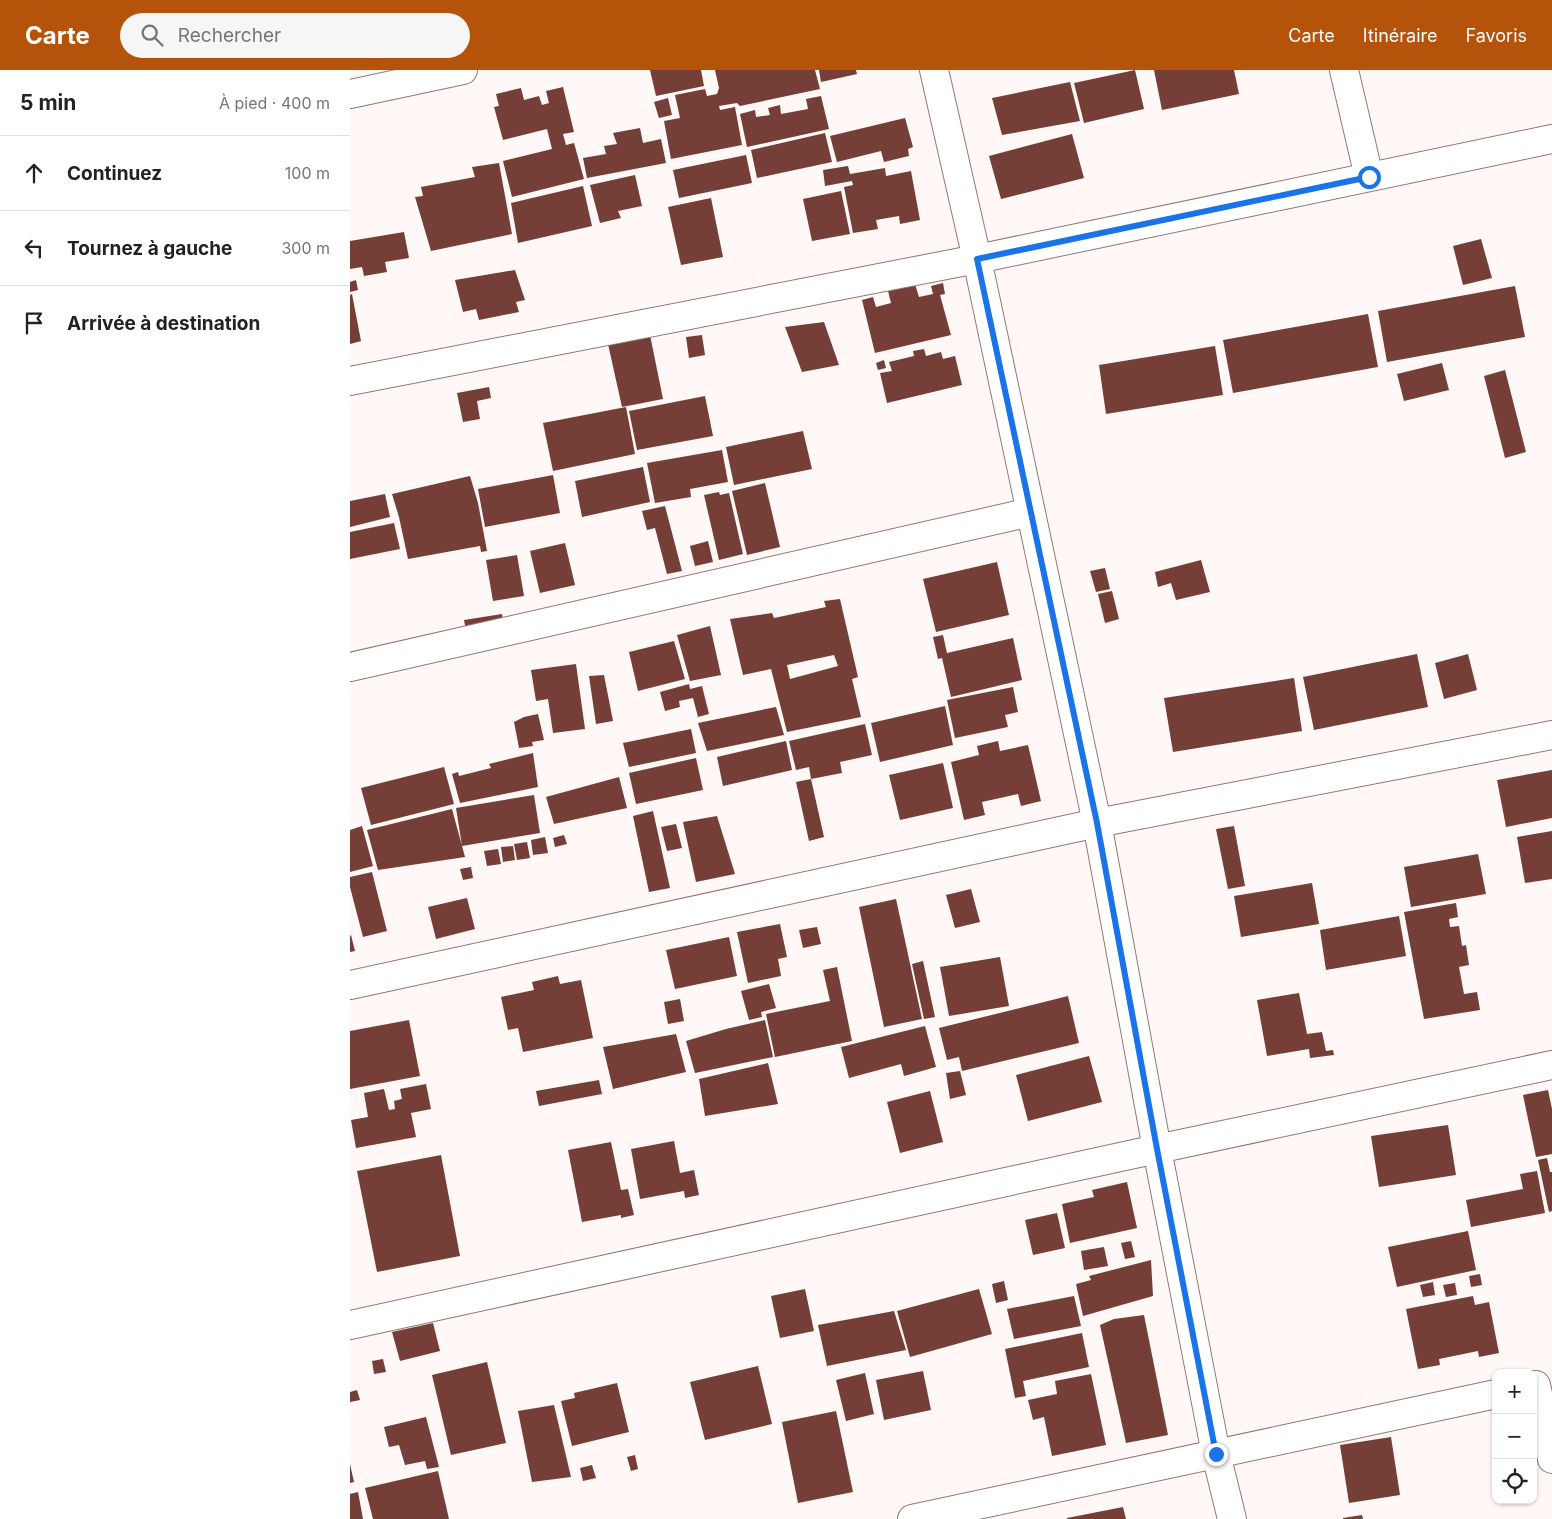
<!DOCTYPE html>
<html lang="fr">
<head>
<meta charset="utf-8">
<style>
  :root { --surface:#fff; --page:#f6f6f6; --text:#222; --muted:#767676; --line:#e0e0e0; --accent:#b45309 }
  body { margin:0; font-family:Inter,sans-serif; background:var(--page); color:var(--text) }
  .controls { position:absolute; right:15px; bottom:15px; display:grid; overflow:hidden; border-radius:10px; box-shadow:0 1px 4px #0004 }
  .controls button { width:45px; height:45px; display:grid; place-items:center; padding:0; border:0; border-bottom:1px solid var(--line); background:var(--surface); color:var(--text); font:25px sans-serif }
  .stop { position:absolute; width:15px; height:15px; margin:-11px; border:4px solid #1a73e8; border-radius:50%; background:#fff }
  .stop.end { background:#1a73e8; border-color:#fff; box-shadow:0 1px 5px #0008 }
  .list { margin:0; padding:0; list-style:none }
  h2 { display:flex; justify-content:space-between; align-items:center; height:65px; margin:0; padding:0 20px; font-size:21px }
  h2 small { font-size:16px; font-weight:400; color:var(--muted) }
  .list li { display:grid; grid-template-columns:32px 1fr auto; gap:15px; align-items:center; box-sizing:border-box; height:75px; padding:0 20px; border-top:1px solid var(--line) }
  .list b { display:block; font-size:19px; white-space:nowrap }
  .list em { font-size:16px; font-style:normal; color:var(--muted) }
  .icon { flex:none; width:28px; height:28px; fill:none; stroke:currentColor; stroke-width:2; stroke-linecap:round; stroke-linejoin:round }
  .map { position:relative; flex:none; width:1202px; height:1449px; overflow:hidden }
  header { display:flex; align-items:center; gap:30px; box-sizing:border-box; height:70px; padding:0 25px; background:var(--accent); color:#fff }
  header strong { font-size:24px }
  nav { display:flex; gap:28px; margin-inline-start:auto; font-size:18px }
  .search { width:350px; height:45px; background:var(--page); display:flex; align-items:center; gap:12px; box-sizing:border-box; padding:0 18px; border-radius:28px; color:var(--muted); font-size:19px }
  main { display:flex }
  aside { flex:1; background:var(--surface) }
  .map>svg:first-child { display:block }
  .building { fill:#753e36; fill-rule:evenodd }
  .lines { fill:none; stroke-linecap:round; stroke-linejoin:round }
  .minor-casing { stroke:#967772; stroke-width:30 }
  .minor { stroke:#fff; stroke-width:28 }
  .route { stroke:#1a73e8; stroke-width:6 }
</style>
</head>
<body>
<header>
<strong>Carte</strong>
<div class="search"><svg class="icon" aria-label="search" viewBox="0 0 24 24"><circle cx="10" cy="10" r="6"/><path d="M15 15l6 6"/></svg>Rechercher</div>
<nav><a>Carte</a><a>Itinéraire</a><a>Favoris</a></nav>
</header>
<main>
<aside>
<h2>5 min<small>À pied · 400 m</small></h2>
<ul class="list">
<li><svg class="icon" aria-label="ahead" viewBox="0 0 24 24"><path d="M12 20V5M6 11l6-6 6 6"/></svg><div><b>Continuez</b></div><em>100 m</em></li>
<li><svg class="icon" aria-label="left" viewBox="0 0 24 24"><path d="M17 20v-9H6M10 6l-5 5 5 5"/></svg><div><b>Tournez à gauche</b></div><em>300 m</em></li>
<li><svg class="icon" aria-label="arrive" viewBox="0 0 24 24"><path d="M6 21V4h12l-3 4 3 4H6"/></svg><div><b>Arrivée à destination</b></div></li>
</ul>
</aside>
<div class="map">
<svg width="1202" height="1449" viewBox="0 0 1202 1449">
  <rect width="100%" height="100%" fill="#fff8f6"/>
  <path class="building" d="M 300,0 L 351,0 L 354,16 L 306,26 Z
    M 365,0 L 465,0 L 470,19 L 390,36 L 387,33 L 369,36 L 370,40 L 385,37 L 392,75 L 321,89 L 314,51 L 330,48 L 325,25 L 355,19 L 357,26 L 367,24 L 369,18 Z
    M 469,0 L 506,0 L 507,4 L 471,12 Z
    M 785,0 L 794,39 L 734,53 L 724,13 Z
    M 804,0 L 884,0 L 889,24 L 812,40 Z
    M 720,12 L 730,51 L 652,65 L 642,28 Z
    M 213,17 L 224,62 L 213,64 L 216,75 L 224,73 L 234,109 L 162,127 L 153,91 L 202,79 L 197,59 L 153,70 L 144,37 L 149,36 L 146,24 L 171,18 L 174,30 L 189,26 L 192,35 L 199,33 L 196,21 Z
    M 471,26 L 479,59 L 397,77 L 390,44 L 405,40 L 406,47 L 420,45 L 418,38 L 430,35 L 431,44 L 458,39 L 456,29 Z
    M 318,28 L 322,45 L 309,48 L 304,32 Z
    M 555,48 L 563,77 L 558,79 L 559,86 L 534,92 L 531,81 L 487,92 L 480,66 Z
    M 290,58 L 293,73 L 311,69 L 316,93 L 237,108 L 233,88 L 256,84 L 254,76 L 267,74 L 263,63 Z
    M 475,63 L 482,92 L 407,108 L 401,80 Z
    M 722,64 L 734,108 L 651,129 L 639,86 Z
    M 396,85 L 402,113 L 329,128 L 323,100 Z
    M 149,93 L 162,164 L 81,181 L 65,127 L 73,126 L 71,117 L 125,107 L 122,97 Z
    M 498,96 L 500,104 L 535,98 L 536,106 L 561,101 L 570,150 L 550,154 L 549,146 L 526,150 L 528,159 L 503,163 L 494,117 L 503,115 L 502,111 L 475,116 L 473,100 Z
    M 285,105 L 292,136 L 268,141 L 271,148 L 250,153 L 240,115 Z
    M 233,116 L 242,156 L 168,173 L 161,133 Z
    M 491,121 L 500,164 L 462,171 L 453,129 Z
    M 361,128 L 373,187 L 331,195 L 318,137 Z
    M 54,162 L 59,188 L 35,192 L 37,202 L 14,206 L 12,197 L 0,199 L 0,171 Z
    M 1131,169 L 1142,208 L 1113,215 L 1103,176 Z
    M 165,200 L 175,230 L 166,232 L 169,242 L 129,250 L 126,239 L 113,242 L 105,210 Z
    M 6,210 L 8,220 L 0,222 L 0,212 Z
    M 593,213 L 595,224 L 590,225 L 601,265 L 525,283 L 512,230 L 523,227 L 526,237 L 541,233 L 538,221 L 565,214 L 569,227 L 583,224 L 581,216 Z
    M 1165,216 L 1175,267 L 1037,292 L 1028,241 Z
    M 2,224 L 11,271 L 0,274 L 0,225 Z
    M 1018,244 L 1028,297 L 883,323 L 873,270 Z
    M 474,252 L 489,295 L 452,302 L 435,257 Z
    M 300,265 L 313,329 L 272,337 L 258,274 Z
    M 352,265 L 355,285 L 339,288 L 336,267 Z
    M 865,276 L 873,325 L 756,344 L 749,295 Z
    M 574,279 L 576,286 L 591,282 L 593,289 L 605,286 L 612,315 L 537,333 L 530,303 L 542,301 L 539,292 L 564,286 L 563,281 Z
    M 534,290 L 536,298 L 528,300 L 526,293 Z
    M 1092,293 L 1099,320 L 1054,331 L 1047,304 Z
    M 1155,300 L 1176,382 L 1155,388 L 1134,306 Z
    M 139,317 L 141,328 L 127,331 L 130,349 L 113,352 L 107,323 Z
    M 355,326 L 363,366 L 287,380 L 279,341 Z
    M 276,337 L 285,384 L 203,401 L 193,353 Z
    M 453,361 L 462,399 L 384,415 L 376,377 Z
    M 372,380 L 378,412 L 340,419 L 341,427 L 305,433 L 297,393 Z
    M 293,397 L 300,432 L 232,447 L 225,411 Z
    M 203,405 L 210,443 L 135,457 L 128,419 Z
    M 120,406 L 128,433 L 137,481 L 131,482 L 130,476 L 58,489 L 49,447 L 42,424 Z
    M 415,413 L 430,477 L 397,485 L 382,421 Z
    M 369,422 L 370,425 L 379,423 L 393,484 L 369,490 L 354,425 Z
    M 35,424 L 40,447 L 0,457 L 0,431 Z
    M 315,436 L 332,501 L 317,504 L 305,458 L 297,460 L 292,441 Z
    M 44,453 L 50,479 L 0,489 L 0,462 Z
    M 358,471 L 363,492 L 345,496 L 340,476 Z
    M 215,473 L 225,515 L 190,523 L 180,481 Z
    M 167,485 L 174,526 L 143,531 L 136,490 Z
    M 851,490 L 860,522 L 826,530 L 821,513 L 808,517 L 805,502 Z
    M 647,492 L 659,545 L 586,562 L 573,509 Z
    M 755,498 L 760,519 L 746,522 L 740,501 Z
    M 762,521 L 769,549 L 755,553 L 748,524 Z
    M 490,529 L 508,607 L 502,609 L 511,647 L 437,662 L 421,599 L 393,605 L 380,549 L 422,543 L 424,548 L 476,537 L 474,531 ZM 484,585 L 488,596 L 440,609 L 437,595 Z
    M 152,544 L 154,555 L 116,561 L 114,550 Z
    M 360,556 L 371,605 L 340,611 L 327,565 Z
    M 593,565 L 597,583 L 663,568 L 672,610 L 601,627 L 592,588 L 588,589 L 583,567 Z
    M 324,571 L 335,609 L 288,621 L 279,582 Z
    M 1067,584 L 1078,637 L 964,660 L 953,607 Z
    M 1118,584 L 1127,620 L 1094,629 L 1085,593 Z
    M 226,594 L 235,659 L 203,663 L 198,629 L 186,631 L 181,600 Z
    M 254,605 L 263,651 L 246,654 L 239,606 Z
    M 944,608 L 952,661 L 823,682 L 814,628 Z
    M 339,614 L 340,619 L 352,616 L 359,644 L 348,647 L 343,628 L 329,631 L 330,637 L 315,641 L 310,622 Z
    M 663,617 L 668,642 L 655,645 L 658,657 L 605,668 L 597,630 Z
    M 595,636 L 603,675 L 530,692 L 521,653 Z
    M 426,637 L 434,665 L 357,681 L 348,653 Z
    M 188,644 L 194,670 L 182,672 L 183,676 L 169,678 L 164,652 L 174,647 Z
    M 515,654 L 522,685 L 490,692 L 492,703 L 461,709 L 459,697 L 446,700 L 439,671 Z
    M 341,659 L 346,683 L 279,697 L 273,673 Z
    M 436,671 L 442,700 L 373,716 L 367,687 Z
    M 648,671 L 650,681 L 678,675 L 691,731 L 671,736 L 668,724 L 632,732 L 635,745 L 614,750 L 601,692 L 629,685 L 627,676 Z
    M 183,683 L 188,717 L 110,733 L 102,704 L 108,702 L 109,706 L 141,698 L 139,694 Z
    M 346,688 L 353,720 L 286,734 L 279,703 Z
    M 593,693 L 603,738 L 550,750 L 539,705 Z
    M 94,697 L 104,734 L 21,755 L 11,718 Z
    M 1202,700 L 1202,748 L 1156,757 L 1147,710 Z
    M 269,707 L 277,738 L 204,754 L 196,727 Z
    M 461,709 L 474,767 L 459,771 L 446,712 Z
    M 184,725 L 190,763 L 112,776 L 106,738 Z
    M 102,739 L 115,787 L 28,800 L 17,760 Z
    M 303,741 L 320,818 L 299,822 L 283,746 Z
    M 367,746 L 385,804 L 346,812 L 333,752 Z
    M 326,754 L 332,778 L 317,781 L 311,757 Z
    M 12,756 L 23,796 L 0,802 L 0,760 Z
    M 884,756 L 895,816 L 878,819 L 866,759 Z
    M 1202,761 L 1202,809 L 1175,813 L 1167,767 Z
    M 214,765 L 217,774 L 205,777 L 203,768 Z
    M 195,767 L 198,783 L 183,785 L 181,770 Z
    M 177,772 L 180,788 L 167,790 L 164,774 Z
    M 163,776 L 165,790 L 153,792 L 151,777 Z
    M 148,779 L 151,794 L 137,796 L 134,781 Z
    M 1128,784 L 1136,824 L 1061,837 L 1054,797 Z
    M 121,797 L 123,808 L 113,810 L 110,799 Z
    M 22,802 L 37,861 L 13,867 L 0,817 L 0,807 Z
    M 962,813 L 969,854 L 891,867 L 884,826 Z
    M 621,819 L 630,852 L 605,858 L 596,825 Z
    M 117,828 L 125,859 L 86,869 L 78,837 Z
    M 546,829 L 572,949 L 534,957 L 509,837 Z
    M 1106,833 L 1108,847 L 1099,849 L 1100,857 L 1109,856 L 1112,876 L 1116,875 L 1119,895 L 1109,897 L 1114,924 L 1127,922 L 1130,940 L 1074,949 L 1054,842 Z
    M 1049,846 L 1056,886 L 976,900 L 970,860 Z
    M 430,854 L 437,887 L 428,889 L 431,906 L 398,913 L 387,862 Z
    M 467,857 L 471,874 L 453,878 L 449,860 Z
    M 1,865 L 5,881 L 0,882 L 0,866 Z
    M 379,867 L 387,906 L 325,919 L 316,880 Z
    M 650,887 L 659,936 L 599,946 L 590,897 Z
    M 573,891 L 585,947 L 574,949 L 562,894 Z
    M 487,897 L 502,971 L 425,987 L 416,944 L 480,931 L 473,900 Z
    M 208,906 L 210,914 L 231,910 L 243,968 L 173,982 L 168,958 L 158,960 L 151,927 L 184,920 L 182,912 Z
    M 419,914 L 426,938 L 411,942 L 412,947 L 399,950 L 391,921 Z
    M 949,923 L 957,964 L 972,962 L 976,981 L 983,980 L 984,985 L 960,988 L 959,979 L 917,986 L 907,930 Z
    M 718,926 L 729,973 L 612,1001 L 609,987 L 597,990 L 589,958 Z
    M 330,929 L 334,951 L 318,954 L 314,932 Z
    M 59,950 L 70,1006 L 0,1019 L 0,961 Z
    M 415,950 L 423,987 L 345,1003 L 336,971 L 376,959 Z
    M 575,956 L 586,997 L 554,1006 L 551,994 L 499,1008 L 491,977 Z
    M 326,964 L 336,1002 L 263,1019 L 253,977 Z
    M 739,986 L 752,1032 L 678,1051 L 666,1005 Z
    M 418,993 L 428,1034 L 355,1046 L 349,1009 Z
    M 610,1001 L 616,1025 L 600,1029 L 596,1003 Z
    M 249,1010 L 252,1024 L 189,1036 L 186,1021 Z
    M 76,1014 L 81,1039 L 61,1043 L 66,1067 L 6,1078 L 1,1050 L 18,1047 L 14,1023 L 34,1019 L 39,1040 L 45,1039 L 44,1031 L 52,1029 L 50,1019 Z
    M 1198,1020 L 1202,1039 L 1202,1084 L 1186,1087 L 1173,1025 Z
    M 580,1021 L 593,1072 L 550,1083 L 537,1032 Z
    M 1098,1055 L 1106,1105 L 1029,1117 L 1021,1066 Z
    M 324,1071 L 330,1103 L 344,1100 L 349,1125 L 335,1128 L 334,1121 L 290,1129 L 281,1079 Z
    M 261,1072 L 271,1120 L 278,1119 L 284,1145 L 271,1148 L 271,1145 L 232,1152 L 218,1080 Z
    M 91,1085 L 110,1186 L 27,1202 L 7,1101 Z
    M 1197,1088 L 1200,1102 L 1202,1102 L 1202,1141 L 1199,1142 L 1188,1090 Z
    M 1187,1101 L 1195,1143 L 1121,1157 L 1116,1130 L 1173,1119 L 1170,1104 Z
    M 777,1112 L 787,1158 L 720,1173 L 712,1134 L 744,1127 L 742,1120 Z
    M 707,1143 L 715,1178 L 683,1185 L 675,1150 Z
    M 1118,1161 L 1126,1200 L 1047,1217 L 1038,1177 Z
    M 781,1171 L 785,1187 L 775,1189 L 771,1173 Z
    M 754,1177 L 758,1196 L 734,1200 L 731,1181 Z
    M 801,1190 L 803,1226 L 733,1246 L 726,1214 L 741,1210 L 739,1206 Z
    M 1130,1204 L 1132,1215 L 1121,1217 L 1119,1206 Z
    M 654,1211 L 658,1230 L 646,1233 L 642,1214 Z
    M 1083,1212 L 1085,1225 L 1073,1227 L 1070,1215 Z
    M 1105,1213 L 1107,1225 L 1096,1227 L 1093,1215 Z
    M 455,1219 L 464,1261 L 430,1268 L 421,1226 Z
    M 629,1219 L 642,1264 L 560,1287 L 547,1241 Z
    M 724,1226 L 731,1256 L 664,1269 L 657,1239 Z
    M 1123,1226 L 1125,1235 L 1139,1232 L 1149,1283 L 1129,1287 L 1128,1281 L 1089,1289 L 1090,1295 L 1068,1299 L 1056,1239 Z
    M 544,1241 L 556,1280 L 477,1296 L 468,1255 Z
    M 794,1245 L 818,1365 L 776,1373 L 750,1255 L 764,1249 Z
    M 83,1253 L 90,1281 L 50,1291 L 42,1262 Z
    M 732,1263 L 739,1297 L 673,1311 L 676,1326 L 665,1328 L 655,1279 Z
    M 33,1289 L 36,1302 L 24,1304 L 22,1291 Z
    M 137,1292 L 156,1373 L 101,1385 L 82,1305 Z
    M 408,1296 L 422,1354 L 355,1370 L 340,1312 Z
    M 573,1301 L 581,1340 L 534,1350 L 526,1310 Z
    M 515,1303 L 524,1344 L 496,1351 L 486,1310 Z
    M 741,1304 L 756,1375 L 702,1386 L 694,1347 L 683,1350 L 678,1330 L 707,1324 L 705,1311 Z
    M 267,1313 L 279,1362 L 222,1376 L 211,1331 L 225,1328 L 224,1323 Z
    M 7,1320 L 10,1330 L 0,1332 L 0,1322 Z
    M 204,1335 L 221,1407 L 182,1412 L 168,1341 Z
    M 486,1341 L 503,1422 L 448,1433 L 432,1352 Z
    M 76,1347 L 89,1397 L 77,1399 L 75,1391 L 55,1395 L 49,1375 L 39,1377 L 34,1357 Z
    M 1041,1367 L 1050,1425 L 999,1433 L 990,1375 Z
    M 285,1385 L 288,1399 L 281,1401 L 277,1387 Z
    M 0,1394 L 4,1412 L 0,1413 Z
    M 242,1395 L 246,1408 L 233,1411 L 230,1398 Z
    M 88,1401 L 99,1449 L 23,1449 L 15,1418 Z
    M 8,1422 L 13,1449 L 0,1449 L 0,1424 Z
    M 773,1437 L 776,1449 L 717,1449 L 717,1448 Z
    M 1012,1445 L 1013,1449 L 993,1449 L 993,1448 Z"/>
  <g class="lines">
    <defs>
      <path id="minor" d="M 584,0 L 627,189 L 747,753 L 807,1079 L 866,1384 L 882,1449
        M 994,0 L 1019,107
        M 0,24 L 113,0
        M 0,311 L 627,189 L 1202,69
        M 0,597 L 681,442
        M 0,915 L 747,753 L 1202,665
        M 0,1255 L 807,1079 L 1202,995
        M 1186,1315 L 1202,1389
        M 562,1449 L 1146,1324"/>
    </defs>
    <use href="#minor" class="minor-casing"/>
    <use href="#minor" class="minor"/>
  </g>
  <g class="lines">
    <path class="route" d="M 866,1384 L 807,1079 L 747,753 L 627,189 L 1019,107"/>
  </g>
</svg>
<div class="controls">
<button>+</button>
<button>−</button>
<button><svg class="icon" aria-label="locate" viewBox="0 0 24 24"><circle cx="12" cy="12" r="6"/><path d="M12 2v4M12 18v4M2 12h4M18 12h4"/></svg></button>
</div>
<div class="stop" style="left:1019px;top:107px"></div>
<div class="stop end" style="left:866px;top:1384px"></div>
</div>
</main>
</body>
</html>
